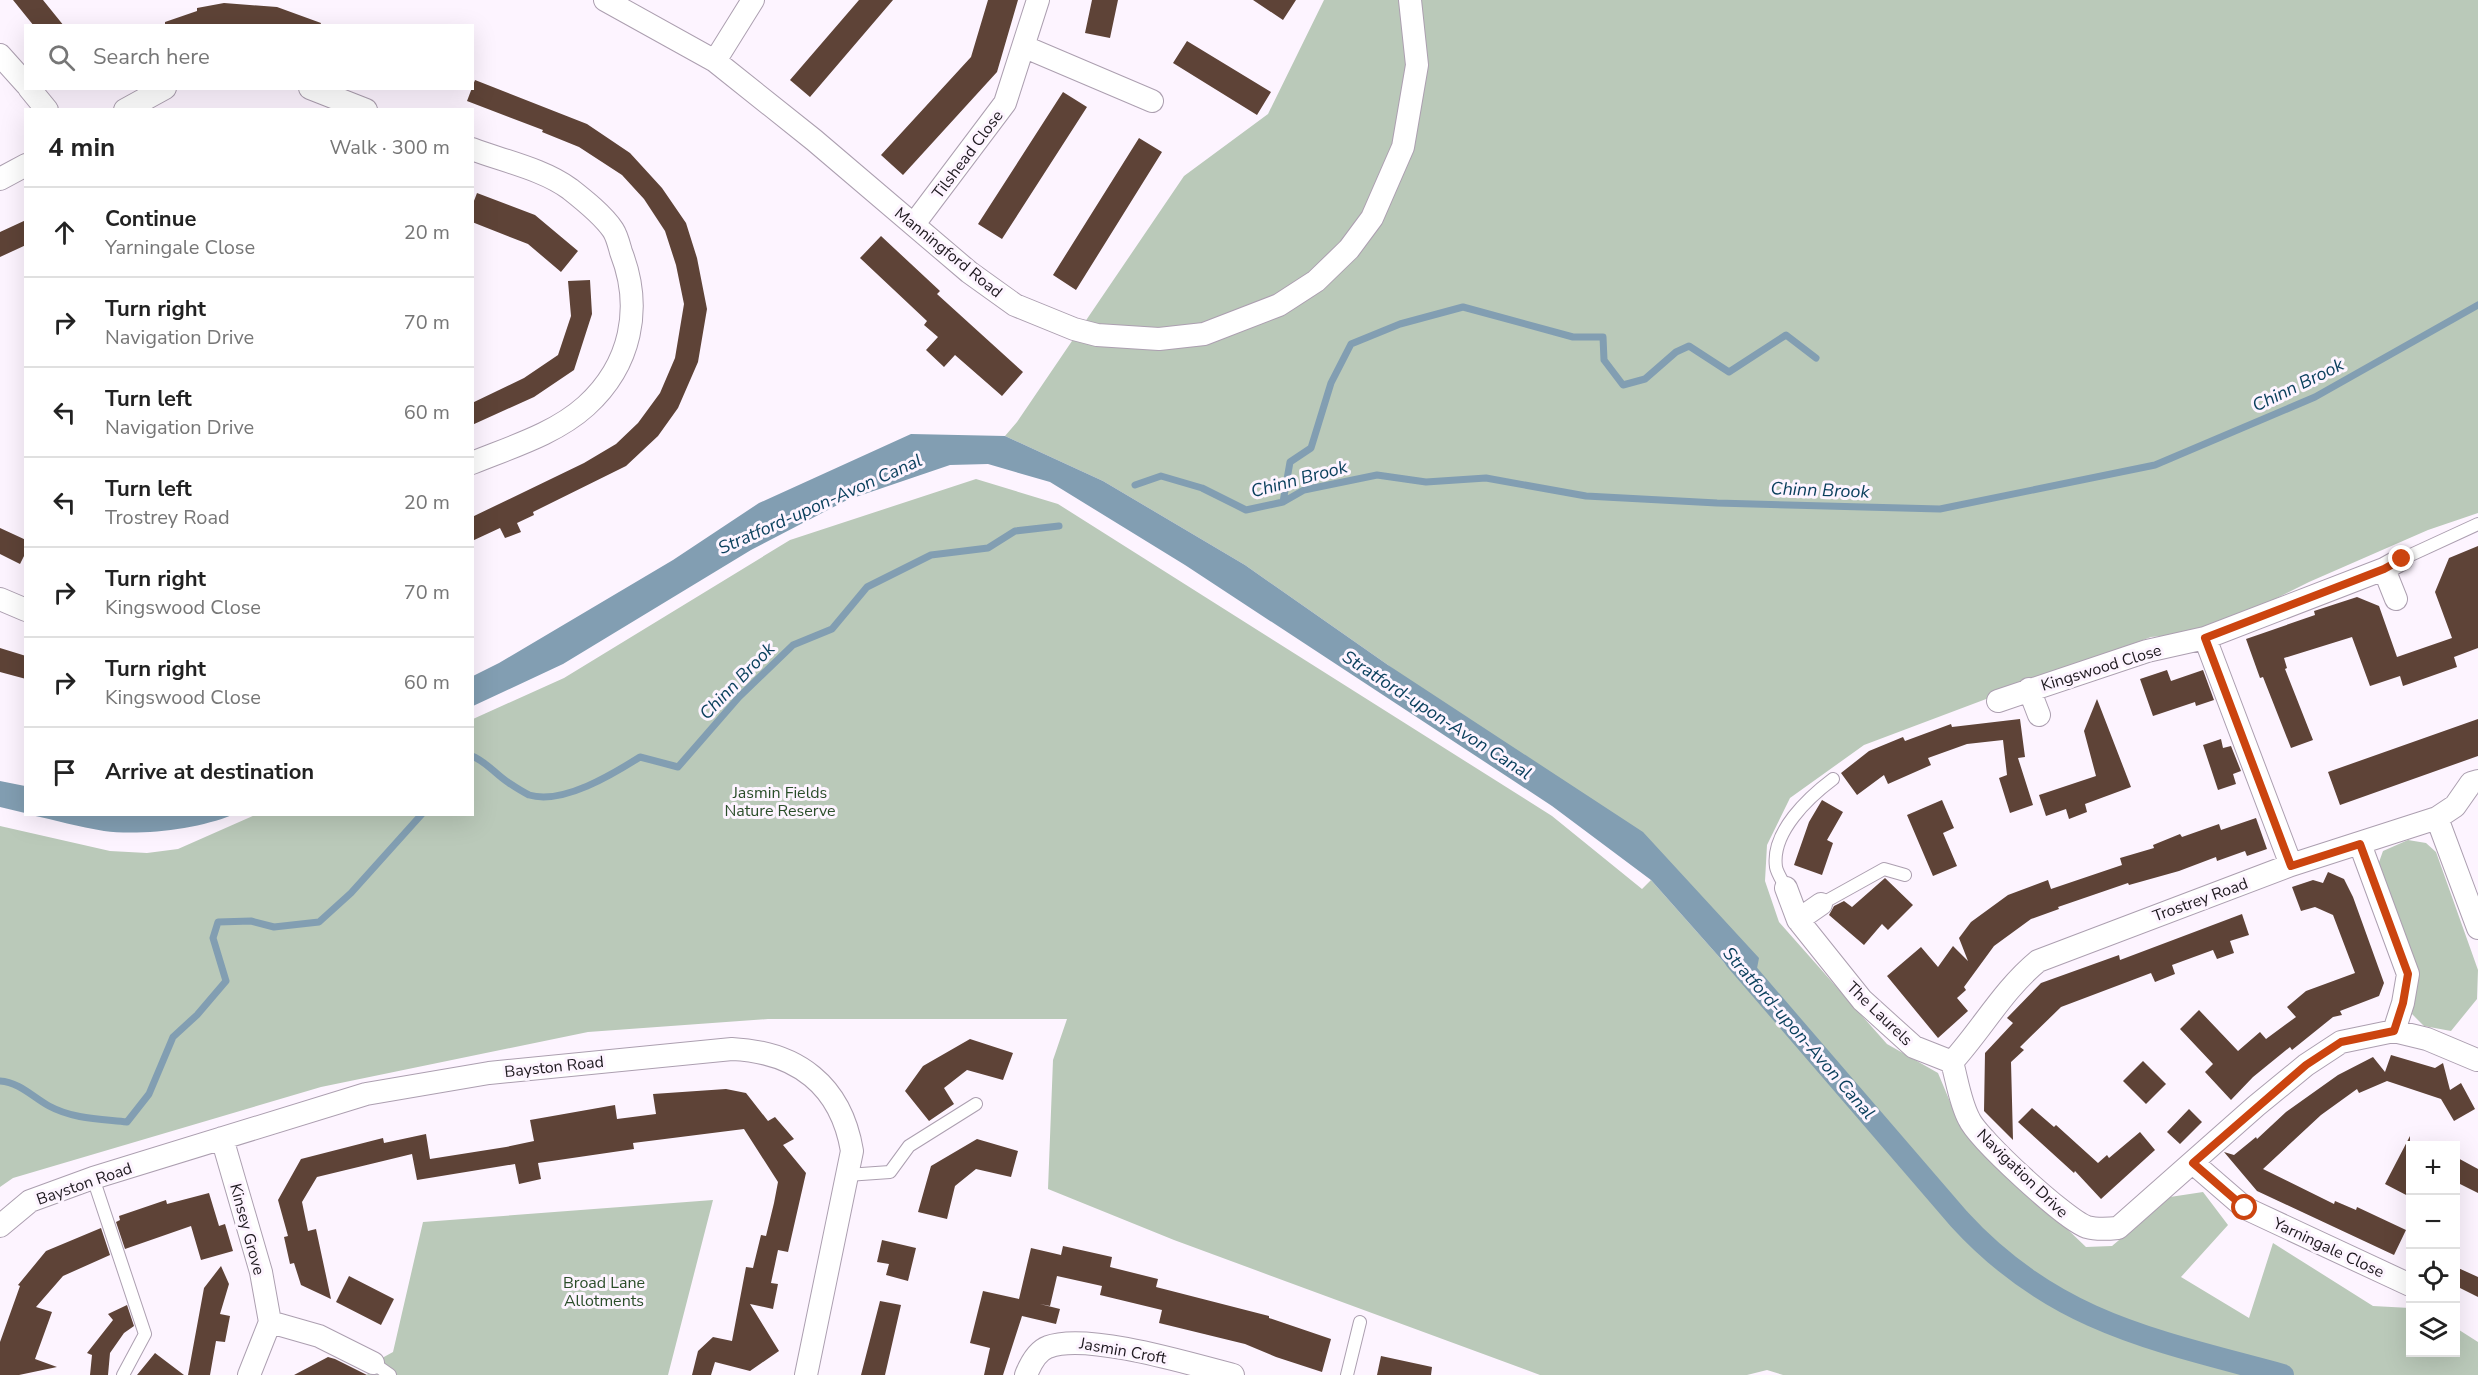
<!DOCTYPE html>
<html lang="en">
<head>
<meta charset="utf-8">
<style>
  :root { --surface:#fff; --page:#f6f6f6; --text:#222; --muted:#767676; --line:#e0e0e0 }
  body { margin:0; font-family:"Nunito Sans",sans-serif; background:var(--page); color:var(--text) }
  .controls { position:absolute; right:18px; bottom:18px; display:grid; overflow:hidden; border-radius:0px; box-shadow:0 6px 24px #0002 }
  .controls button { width:54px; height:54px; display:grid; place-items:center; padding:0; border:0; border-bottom:2px solid var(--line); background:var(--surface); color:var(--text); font:30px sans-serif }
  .stop { position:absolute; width:18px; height:18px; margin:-14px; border:4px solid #cb440f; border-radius:50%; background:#fff }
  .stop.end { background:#cb440f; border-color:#fff; box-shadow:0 2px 6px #0008 }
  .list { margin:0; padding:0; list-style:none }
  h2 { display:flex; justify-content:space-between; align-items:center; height:78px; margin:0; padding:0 24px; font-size:26px }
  h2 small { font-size:20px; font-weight:400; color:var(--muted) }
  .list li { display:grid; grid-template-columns:39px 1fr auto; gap:18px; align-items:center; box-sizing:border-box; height:90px; padding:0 24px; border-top:2px solid var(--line) }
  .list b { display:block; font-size:22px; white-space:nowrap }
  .list p { margin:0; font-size:20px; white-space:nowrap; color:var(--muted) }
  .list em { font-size:20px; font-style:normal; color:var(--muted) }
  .icon { flex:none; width:33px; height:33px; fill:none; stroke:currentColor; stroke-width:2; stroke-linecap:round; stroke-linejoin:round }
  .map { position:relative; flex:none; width:2478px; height:1375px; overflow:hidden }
  .search { position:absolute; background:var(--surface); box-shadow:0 6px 24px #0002; left:24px; top:24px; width:450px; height:66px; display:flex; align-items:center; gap:15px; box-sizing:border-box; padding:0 21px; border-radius:0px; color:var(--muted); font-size:22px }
  .panel { position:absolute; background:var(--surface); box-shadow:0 6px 24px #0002; left:24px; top:108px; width:450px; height:708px; border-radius:0px }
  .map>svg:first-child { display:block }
  .green { fill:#bac9b9 }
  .water { fill:#829eb2 }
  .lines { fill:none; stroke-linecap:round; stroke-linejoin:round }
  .stream { stroke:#829eb2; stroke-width:7 }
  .canal { stroke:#829eb2; stroke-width:22 }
  .building { fill:#5e4337 }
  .service-casing { stroke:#ac9fb0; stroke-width:14 }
  .minor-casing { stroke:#ac9fb0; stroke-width:24 }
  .service { stroke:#fff; stroke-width:12 }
  .minor { stroke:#fff; stroke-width:22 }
  .route { stroke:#cb440f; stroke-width:8 }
  .labels { text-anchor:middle; stroke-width:6; stroke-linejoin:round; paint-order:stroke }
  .street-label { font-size:16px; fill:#1e191f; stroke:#fdf4ff }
  .park-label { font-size:16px; fill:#2a4d29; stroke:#fdf4ff }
  .water-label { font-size:18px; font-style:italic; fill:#093f5c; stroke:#fdf4ff }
</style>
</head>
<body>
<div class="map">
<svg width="2478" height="1375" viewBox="0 0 2478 1375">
  <rect width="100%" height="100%" fill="#fdf4ff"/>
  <path class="green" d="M 1324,0 L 2478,0 L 2478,513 L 2428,530 L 2309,582 L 2209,632 L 2151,637 L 1864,745 L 1790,798 L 1767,845 L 1765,881 L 1779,922 L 1887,1044 L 1938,1073 L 1961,1128 L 2086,1247 L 2112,1246 L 2170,1197 L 2203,1192 L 2228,1225 L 2181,1277 L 2249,1318 L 2273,1243 L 2373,1306 L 2410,1308 L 2410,1352 L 2456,1352 L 2456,1328 L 2478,1342 L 2478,1375 L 1783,1375 L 1767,1370 L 1747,1375 L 1540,1375 L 1174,1240 L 1048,1189 L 1053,1060 L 1067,1019 L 768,1019 L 588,1032 L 321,1087 L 13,1178 L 0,1187 L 0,826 L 110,851 L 147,853 L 178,849 L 255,815 L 472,814 L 473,719 L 564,678 L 790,540 L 976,479 L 1058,504 L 1552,816 L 1642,889 L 1651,880 L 1752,994 L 1758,958 L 1388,665 L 1245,565 L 1103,481 L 1005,436 L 1017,422 L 1184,176 L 1268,114 Z
    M 2408,840 L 2426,843 L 2436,852 L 2478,970 L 2477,999 L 2451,1031 L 2424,1026 L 2412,1014 L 2414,998 L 2378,865 L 2383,851 Z
    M 713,1200 L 668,1375 L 367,1375 L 373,1363 L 393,1352 L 423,1222 Z"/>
  <path class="water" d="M 911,434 L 1005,436 L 1103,481 L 1245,565 L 1388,665 L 1643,832 L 1759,958 L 1752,994 L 1651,880 L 1552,806 L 1185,565 L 1050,482 L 988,464 L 950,465 L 847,500 L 751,550 L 563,664 L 473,706 L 473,676 L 499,663 L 673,560 L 759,503 Z
    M 0,781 L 25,786 L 25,813 L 0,807 Z
    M 31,815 L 232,814 L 232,815 C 199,829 140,836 104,831 C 79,827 55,820 31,815 Z"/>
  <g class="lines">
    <path class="stream" d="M 1135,485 L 1161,476 L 1202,488 L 1246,510 L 1283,502 L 1304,490 L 1377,475 L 1426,482 L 1486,478 L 1586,496 L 1717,503 L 1940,509 L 2155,465 L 2315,397 L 2478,305
      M 1283,502 L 1290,462 L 1311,448 L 1331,383 L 1351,344 L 1400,324 L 1463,307 L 1573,337 L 1603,337 L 1604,360 L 1623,385 L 1645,379 L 1676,352 L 1689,346 L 1729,372 L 1786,335 L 1816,358
      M 472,756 C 487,762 496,775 509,783 C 515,787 523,792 529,795 C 563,805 613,774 640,757 L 678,767 L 739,697 L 793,645 L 832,629 L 867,587 L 931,555 L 988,548 L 1015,531 L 1059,526
      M 0,1081 C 19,1082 34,1098 49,1106 C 73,1119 100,1119 127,1122 L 149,1094 L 173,1037 L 197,1015 L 226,981 L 213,938 L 218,922 L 251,921 L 274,927 L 319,922 L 351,893 L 422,814"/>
    <path class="canal" d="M 1735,959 L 1959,1219 C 2053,1322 2154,1340 2283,1375"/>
  </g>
  <path class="building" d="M 13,0 L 43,0 L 64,26 L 34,26 Z
    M 859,0 L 893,0 L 810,97 L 790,80 Z
    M 988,0 L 1018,0 L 997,72 L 903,175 L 881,155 L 971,57 Z
    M 1092,0 L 1118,0 L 1110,38 L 1085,33 Z
    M 1253,0 L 1296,0 L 1283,20 Z
    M 224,3 L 277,7 L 321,23 L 320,26 L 165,26 L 165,22 L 197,11 L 197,8 Z
    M 1187,41 L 1271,92 L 1257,115 L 1173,63 Z
    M 475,80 L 587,124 L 630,153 L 662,188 L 686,223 L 697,258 L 707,309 L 698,362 L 678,408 L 658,436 L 626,466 L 533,512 L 534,515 L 517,523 L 521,532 L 505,538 L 500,528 L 472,541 L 472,517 L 584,463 L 616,444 L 638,423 L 660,393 L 675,358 L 684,304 L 676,265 L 665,231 L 644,199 L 622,175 L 579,147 L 542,132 L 543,130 L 467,101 Z
    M 1063,92 L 1087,107 L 1002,239 L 978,224 Z
    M 1139,138 L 1162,152 L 1076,290 L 1053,275 Z
    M 477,193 L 535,215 L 578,251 L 561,272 L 528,244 L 472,222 L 472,206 Z
    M 26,220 L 26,245 L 0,257 L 0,232 Z
    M 881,236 L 940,291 L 937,294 L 1023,372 L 1002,396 L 955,355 L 944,367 L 926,350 L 938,337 L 924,325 L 927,321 L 860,258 Z
    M 590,280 L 592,314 L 574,370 L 534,397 L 472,425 L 472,403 L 524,378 L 558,355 L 571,316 L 568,281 Z
    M 0,528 L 26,540 L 26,552 L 20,564 L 0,554 Z
    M 2478,546 L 2478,648 L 2454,657 L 2457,667 L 2403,686 L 2400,676 L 2370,686 L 2352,637 L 2284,658 L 2287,668 L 2285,669 L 2313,740 L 2291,748 L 2263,677 L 2260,678 L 2246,639 L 2315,615 L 2314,611 L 2357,597 L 2379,606 L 2397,657 L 2452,638 L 2435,592 L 2449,558 Z
    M 0,648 L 26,656 L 26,679 L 0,672 Z
    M 2167,670 L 2171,681 L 2203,670 L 2214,700 L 2196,706 L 2195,702 L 2153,716 L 2140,679 Z
    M 2097,699 L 2131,787 L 2085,804 L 2087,812 L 2069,819 L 2066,809 L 2046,816 L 2039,795 L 2096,776 L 2084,731 Z
    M 2020,719 L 2025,757 L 2018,758 L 2033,805 L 2010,813 L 1999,778 L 2007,775 L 2003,740 L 1967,744 L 1928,758 L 1931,765 L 1888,784 L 1884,775 L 1857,795 L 1841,773 L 1869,751 L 1903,737 L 1905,741 L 1951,724 L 1952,727 Z
    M 2478,719 L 2478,756 L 2340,805 L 2328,772 Z
    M 2221,739 L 2223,748 L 2231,746 L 2241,771 L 2233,774 L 2236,784 L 2218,790 L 2203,745 Z
    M 1822,800 L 1843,812 L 1827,840 L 1833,843 L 1822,875 L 1794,865 L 1809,822 Z
    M 1942,800 L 1954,828 L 1943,833 L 1957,866 L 1933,876 L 1907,815 Z
    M 2256,818 L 2267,849 L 2247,856 L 2245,851 L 2217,861 L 2216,857 L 2179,871 L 2129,885 L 2128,883 L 2058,907 L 2059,909 L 2031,919 L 1994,946 L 1964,987 L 1966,990 L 1957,998 L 1968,1011 L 1938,1038 L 1887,976 L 1921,947 L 1938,967 L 1953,946 L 1968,961 L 1959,938 L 1971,922 L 2008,895 L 2048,880 L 2051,889 L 2122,865 L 2120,858 L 2154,848 L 2153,845 L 2180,834 L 2182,837 L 2219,824 L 2221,830 Z
    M 2328,872 L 2344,879 L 2353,897 L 2384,983 L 2379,996 L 2340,1011 L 2342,1015 L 2333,1017 L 2292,1050 L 2290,1047 L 2253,1077 L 2231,1100 L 2205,1072 L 2213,1064 L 2180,1029 L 2199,1010 L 2238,1051 L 2260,1032 L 2266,1039 L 2296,1017 L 2287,1007 L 2306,991 L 2355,973 L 2333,915 L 2315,907 L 2301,911 L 2292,887 L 2313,880 L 2323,883 Z
    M 1885,878 L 1913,905 L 1888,930 L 1882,924 L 1864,945 L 1829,915 L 1834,906 L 1844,901 L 1852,907 Z
    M 2242,914 L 2249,935 L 2230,941 L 2234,953 L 2217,959 L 2213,950 L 2172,965 L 2175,974 L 2155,982 L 2151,973 L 2061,1007 L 2020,1047 L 2024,1050 L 2011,1062 L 2013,1140 L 1984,1111 L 1985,1053 L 2013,1023 L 2007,1018 L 2041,983 L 2119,955 L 2120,960 Z
    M 970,1039 L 1013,1053 L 1003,1080 L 967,1070 L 944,1088 L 954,1104 L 929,1121 L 905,1091 L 923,1066 Z
    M 2391,1055 L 2435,1068 L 2443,1063 L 2450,1090 L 2461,1083 L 2475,1109 L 2454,1121 L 2441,1099 L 2387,1081 L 2359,1093 L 2357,1089 L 2321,1115 L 2263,1169 L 2334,1204 L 2335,1201 L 2356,1210 L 2357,1207 L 2406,1230 L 2394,1255 L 2257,1191 L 2224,1152 L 2234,1155 L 2256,1137 L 2257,1139 L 2286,1112 L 2338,1075 L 2373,1057 L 2385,1072 Z
    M 2143,1061 L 2166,1084 L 2146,1104 L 2123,1081 Z
    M 726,1089 L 746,1093 L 768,1121 L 775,1117 L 794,1139 L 783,1145 L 806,1173 L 788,1252 L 778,1250 L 771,1283 L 778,1284 L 773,1309 L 750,1304 L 779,1351 L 750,1371 L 715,1362 L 711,1375 L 692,1375 L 698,1351 L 713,1337 L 732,1341 L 746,1267 L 753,1268 L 761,1235 L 766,1236 L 774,1203 L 778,1182 L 744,1129 L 633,1143 L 634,1149 L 538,1163 L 541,1179 L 519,1184 L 515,1164 L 417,1180 L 412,1154 L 317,1177 L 302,1202 L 308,1231 L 316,1229 L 331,1299 L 301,1285 L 294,1263 L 290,1264 L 284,1237 L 288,1236 L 278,1200 L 301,1159 L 383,1138 L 384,1143 L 426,1134 L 430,1159 L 506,1147 L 534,1141 L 530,1120 L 615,1105 L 617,1119 L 656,1114 L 653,1094 Z
    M 2032,1108 L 2054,1127 L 2056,1125 L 2098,1163 L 2107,1155 L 2109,1158 L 2140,1132 L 2155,1150 L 2101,1199 L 2075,1171 L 2074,1173 L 2018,1122 Z
    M 2189,1109 L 2202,1122 L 2180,1144 L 2167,1132 Z
    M 2410,1136 L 2410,1197 L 2385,1184 Z
    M 977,1139 L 1018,1151 L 1011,1177 L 976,1169 L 955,1186 L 947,1219 L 918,1212 L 931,1166 Z
    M 2456,1157 L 2478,1169 L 2478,1193 L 2456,1182 Z
    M 209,1193 L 219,1226 L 225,1224 L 233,1251 L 201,1260 L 191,1226 L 125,1249 L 116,1222 L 120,1220 L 119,1216 L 166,1200 L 167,1204 Z
    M 101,1228 L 110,1255 L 63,1276 L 36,1307 L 52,1312 L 35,1359 L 57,1367 L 19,1375 L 0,1375 L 0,1342 L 20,1286 L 18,1285 L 46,1251 Z
    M 882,1240 L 916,1248 L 908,1281 L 886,1275 L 889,1264 L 877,1262 Z
    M 1063,1246 L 1112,1257 L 1110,1267 L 1158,1279 L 1156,1287 L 1269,1316 L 1269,1318 L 1331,1339 L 1322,1372 L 1276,1357 L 1245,1344 L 1159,1323 L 1162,1310 L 1100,1295 L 1102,1286 L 1057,1276 L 1050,1306 L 1040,1304 L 1060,1309 L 1056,1324 L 1022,1316 L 1003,1375 L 984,1375 L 990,1348 L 970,1343 L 983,1291 L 1019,1299 L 1031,1248 L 1061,1255 Z
    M 221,1266 L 229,1284 L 220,1314 L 230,1316 L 225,1342 L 216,1341 L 210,1375 L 188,1375 L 204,1288 Z
    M 2456,1267 L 2478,1277 L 2478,1297 L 2456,1286 Z
    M 349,1276 L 394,1299 L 381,1325 L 336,1302 Z
    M 880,1301 L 901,1305 L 885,1375 L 861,1375 Z
    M 127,1305 L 134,1326 L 124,1333 L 110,1353 L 108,1375 L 90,1375 L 92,1355 L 87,1353 L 113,1320 L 108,1314 Z
    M 155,1353 L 184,1375 L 137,1375 Z
    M 1381,1356 L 1432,1367 L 1431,1375 L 1377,1375 Z
    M 328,1357 L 335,1359 L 367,1375 L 294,1375 Z"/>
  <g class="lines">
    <defs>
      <path id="service" d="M 2402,559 L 2478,524
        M 1786,888 C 1783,882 1777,873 1776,867 C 1771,832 1809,797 1833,779
        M 1821,904 L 1884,869 L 1905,875
        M 847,1175 L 890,1172 L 909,1146 L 976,1104
        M 93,1178 L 145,1334 L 123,1375
        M 373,1363 L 390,1375
        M 1347,1375 L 1360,1322"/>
      <path id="minor" d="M 605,0 L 715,61 L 814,140 L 969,272 L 1015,305 L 1074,329 L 1097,335 L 1159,339 L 1204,334 L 1279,305 L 1316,281 L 1349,249 L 1372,218 L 1403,147 L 1417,65 L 1410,0
        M 1025,47 L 1152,101
        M 0,55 L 26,84
        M 715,61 L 753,0
        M 29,88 L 47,110
        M 310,88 L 366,110
        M 125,110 L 165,88
        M 472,149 C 503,161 543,169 570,189 C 584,200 603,215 613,230 C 617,236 619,245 621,252 C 643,308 631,365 586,406 C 555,434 511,447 472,463
        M 0,179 L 26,165
        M 914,224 L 1005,103 L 1038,0
        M 2384,569 L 2396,599
        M 0,599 L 26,610
        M 2029,689 L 2039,715
        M 1998,701 L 2147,651 L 2205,638
        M 2437,818 L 2478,928
        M 2360,844 L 2408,974 L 2403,1003 L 2394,1031
        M 2291,865 L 2205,638 L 2384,569 L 2402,559
        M 1786,888 L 1798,920 L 1862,1000 L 1914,1047 L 1952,1062
        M 1798,920 L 1821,904
        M 1952,1062 C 1957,1080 1960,1102 1969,1119 C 1978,1139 2066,1220 2087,1227 C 2097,1230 2108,1229 2118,1228 L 2256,1106 L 2306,1065 L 2341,1042 L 2394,1031 L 2427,1039 L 2477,1060
        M 1952,1062 C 1982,1029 2003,990 2038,961 L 2291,865 L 2437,818 L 2455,806 L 2471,783 L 2478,781
        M 222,1138 L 261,1272 L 270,1322 L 249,1375
        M 2193,1163 L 2245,1208 L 2410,1285
        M 0,1226 L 30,1201 L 93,1178 L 366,1094 L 489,1073 L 732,1049 C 797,1052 841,1085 852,1151 L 806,1375
        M 270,1322 L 319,1336 L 373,1363
        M 1026,1375 C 1030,1365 1037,1351 1048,1347 C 1086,1332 1191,1364 1233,1375"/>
    </defs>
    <use href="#service" class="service-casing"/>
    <use href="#minor" class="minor-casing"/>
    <use href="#service" class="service"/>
    <use href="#minor" class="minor"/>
  </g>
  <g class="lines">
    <path class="route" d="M 2245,1208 L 2193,1163 L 2306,1065 L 2341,1042 L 2394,1031 L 2403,1003 L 2408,974 L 2360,844 L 2291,866 L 2205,638 L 2384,569 L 2402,559"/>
  </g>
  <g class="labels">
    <g class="street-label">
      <text transform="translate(967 154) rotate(-53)" y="6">Tilshead Close</text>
      <text transform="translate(949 252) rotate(39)" y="6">Manningford Road</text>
      <text transform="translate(2101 667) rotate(-17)" y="6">Kingswood Close</text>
      <text transform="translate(2200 899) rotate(-20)" y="6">Trostrey Road</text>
      <text transform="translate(1880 1013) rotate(44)" y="6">The Laurels</text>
      <text transform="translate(554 1066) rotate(-6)" y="6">Bayston Road</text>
      <text transform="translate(2023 1173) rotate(44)" y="6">Navigation Drive</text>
      <text transform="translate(84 1183) rotate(-19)" y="6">Bayston Road</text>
      <text transform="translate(248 1229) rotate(75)" y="6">Kinsey Grove</text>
      <text transform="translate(2329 1247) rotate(25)" y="6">Yarningale Close</text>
      <text transform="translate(1123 1350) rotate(10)" y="6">Jasmin Croft</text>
    </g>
    <g class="park-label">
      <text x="780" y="798">Jasmin Fields<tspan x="780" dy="18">Nature Reserve</tspan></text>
      <text x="604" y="1288">Broad Lane<tspan x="604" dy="18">Allotments</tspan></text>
    </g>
    <g class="water-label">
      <text transform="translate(2298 385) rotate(-26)" y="6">Chinn Brook</text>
      <text transform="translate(1299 479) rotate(-15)" y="6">Chinn Brook</text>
      <text transform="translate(1820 490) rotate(2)" y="6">Chinn Brook</text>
      <text transform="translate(820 504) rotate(-24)" y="6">Stratford-upon-Avon Canal</text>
      <text transform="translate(737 681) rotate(-46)" y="6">Chinn Brook</text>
      <text transform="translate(1437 715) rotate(33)" y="6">Stratford-upon-Avon Canal</text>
      <text transform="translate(1799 1033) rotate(49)" y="6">Stratford-upon-Avon Canal</text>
    </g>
  </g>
</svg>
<div class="controls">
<button>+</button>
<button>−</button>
<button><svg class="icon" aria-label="locate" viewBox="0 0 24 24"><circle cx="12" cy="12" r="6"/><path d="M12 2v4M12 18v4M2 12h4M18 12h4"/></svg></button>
<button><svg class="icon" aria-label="layers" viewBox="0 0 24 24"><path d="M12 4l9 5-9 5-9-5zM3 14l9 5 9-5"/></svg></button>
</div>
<div class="stop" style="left:2245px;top:1208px"></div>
<div class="stop end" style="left:2402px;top:559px"></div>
<div class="search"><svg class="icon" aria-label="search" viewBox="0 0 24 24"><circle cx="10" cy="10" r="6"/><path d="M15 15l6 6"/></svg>Search here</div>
<section class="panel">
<h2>4 min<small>Walk · 300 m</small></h2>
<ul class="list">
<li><svg class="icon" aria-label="ahead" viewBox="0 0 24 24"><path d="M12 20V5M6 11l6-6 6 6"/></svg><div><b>Continue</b><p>Yarningale Close</p></div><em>20 m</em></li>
<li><svg class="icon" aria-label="right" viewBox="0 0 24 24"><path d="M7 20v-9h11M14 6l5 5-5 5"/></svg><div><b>Turn right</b><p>Navigation Drive</p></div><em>70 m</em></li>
<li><svg class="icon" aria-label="left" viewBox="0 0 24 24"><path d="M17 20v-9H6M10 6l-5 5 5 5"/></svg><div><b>Turn left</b><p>Navigation Drive</p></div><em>60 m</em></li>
<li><svg class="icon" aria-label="left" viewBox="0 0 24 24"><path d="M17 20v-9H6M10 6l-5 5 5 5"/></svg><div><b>Turn left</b><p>Trostrey Road</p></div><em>20 m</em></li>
<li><svg class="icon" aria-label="right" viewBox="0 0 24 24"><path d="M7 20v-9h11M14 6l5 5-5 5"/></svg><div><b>Turn right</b><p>Kingswood Close</p></div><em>70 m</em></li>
<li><svg class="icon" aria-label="right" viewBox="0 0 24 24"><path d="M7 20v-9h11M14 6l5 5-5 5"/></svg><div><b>Turn right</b><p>Kingswood Close</p></div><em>60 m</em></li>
<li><svg class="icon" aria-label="arrive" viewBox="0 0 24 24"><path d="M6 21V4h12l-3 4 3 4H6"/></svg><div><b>Arrive at destination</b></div></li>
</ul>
</section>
</div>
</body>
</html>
